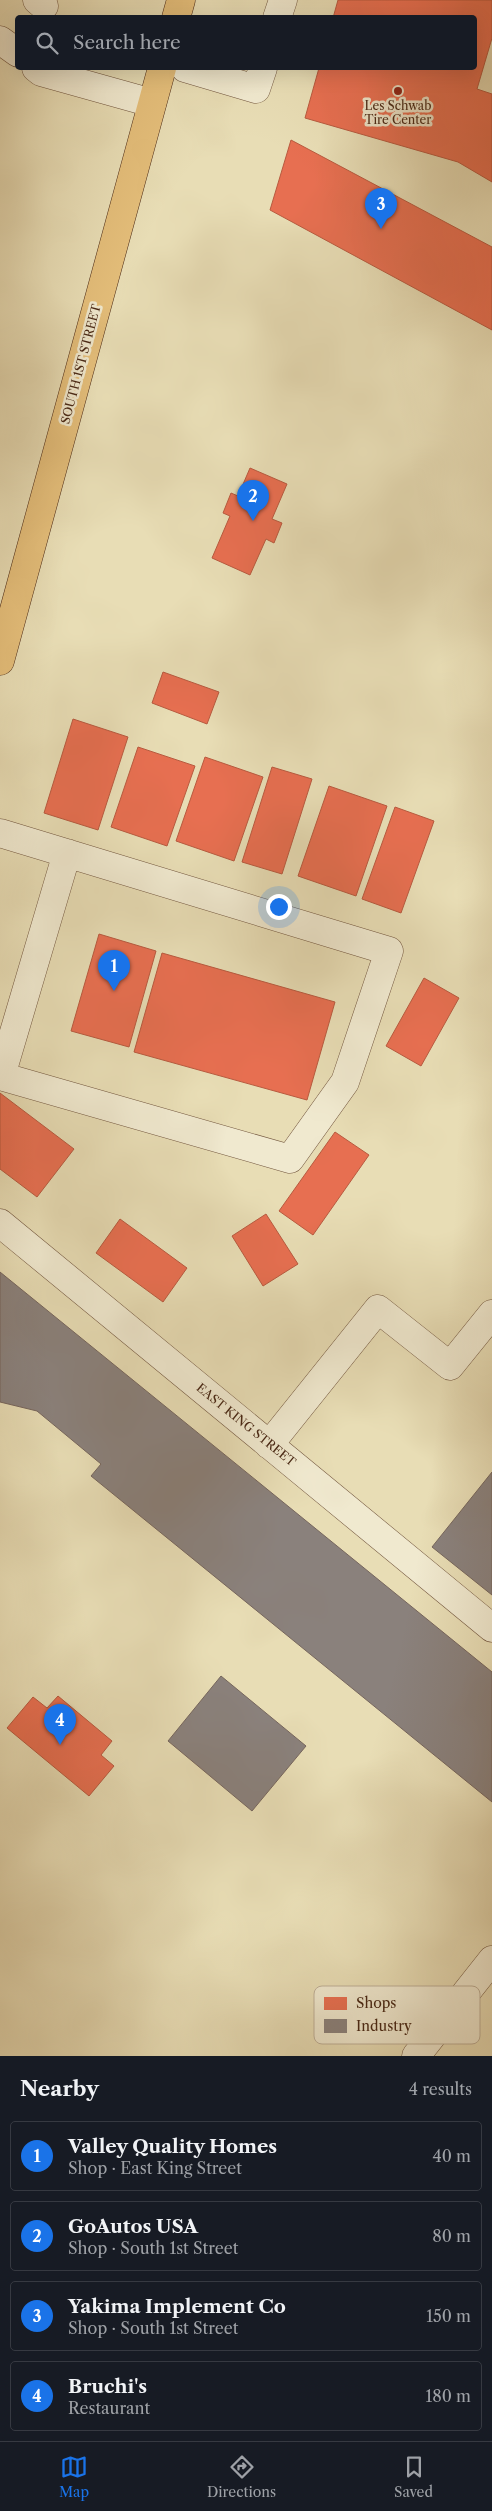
<!DOCTYPE html>
<html lang="en">
<head>
<meta charset="utf-8">
<style>
  :root { --surface:#171b24; --page:#20242c; --text:#f1f3f6; --muted:#9ea1a6; --line:#363941; --accent:#1a73e8 }
  body { margin:0; font-family:"Libre Caslon Text",serif; background:var(--page); color:var(--text) }
  .you { position:absolute; left:278px; top:906px; width:18px; height:18px; margin:-12px; border:4px solid #fff; border-radius:50%; background:#1a73e8; box-shadow:0 0 0 8px #1a73e833 }
  .badge { display:grid; place-items:center; width:32px; height:32px; border-radius:50%; background:var(--accent); color:#fff; font-size:16px; font-weight:700 }
  .pin { position:absolute; translate:-50% -41px; filter:drop-shadow(0 1px 2px #0008) }
  .pin::after { content:''; position:absolute; top:26px; width:18px; height:15px; background:inherit; clip-path:polygon(0 0,100% 0,50% 100%) }
  .list { margin:0; padding:0; list-style:none }
  h2 { display:flex; justify-content:space-between; align-items:center; height:65px; margin:0; padding:0 20px; font-size:21px }
  h2 small { font-size:16px; font-weight:400; color:var(--muted) }
  .list li { display:grid; grid-template-columns:32px 1fr auto; gap:15px; align-items:center; box-sizing:border-box; height:70px; margin:0 10px 10px; padding:0 10px; border:1px solid var(--line); border-radius:5px }
  .list b { display:block; font-size:19px; white-space:nowrap }
  .list p { margin:0; font-size:16px; white-space:nowrap; color:var(--muted) }
  .list em { font-size:16px; font-style:normal; color:var(--muted) }
  .icon { flex:none; width:28px; height:28px; fill:none; stroke:currentColor; stroke-width:2; stroke-linecap:round; stroke-linejoin:round }
  .map { position:relative; flex:none; width:492px; height:2056px; overflow:hidden }
  .search { position:absolute; background:var(--surface); box-shadow:0 5px 20px #0002; left:15px; right:15px; top:15px; height:55px; display:flex; align-items:center; gap:12px; box-sizing:border-box; padding:0 18px; border-radius:5px; color:var(--muted); font-size:19px }
  .sheet { height:385px; background:var(--surface) }
  nav { display:flex; justify-content:space-around; align-items:center; box-sizing:border-box; height:70px; border-top:1px solid var(--line); background:var(--surface); font-size:14px; color:var(--muted) }
  nav a { display:grid; justify-items:center; gap:2px }
  nav .on { color:var(--accent) }
  .map>svg:first-child { display:block }
  .shops { fill:#e76f51; stroke:#b85a3f }
  .industry { fill:#8a817c; stroke:#76665d }
  .lines { fill:none; stroke-linecap:round; stroke-linejoin:round }
  .minor-casing { stroke:#71553d; stroke-width:29 }
  .major-casing { stroke:#492815; stroke-width:29 }
  .minor { stroke:#f0e9cf; stroke-width:28 }
  .major { stroke:#e4be7a; stroke-width:28 }
  .poi-dot { fill:#8f2418; stroke:#f0e9cf; stroke-width:2 }
  .labels { text-anchor:middle; stroke-width:5; stroke-linejoin:round; paint-order:stroke }
  .poi-label { font-size:12px; fill:#492815; stroke:#f0e9cf }
  .street-label { font-size:12px; fill:#492815; stroke:#f0e9cf }
  .key { fill:#f0e9cf; stroke:#beaf97; stroke-width:1 }
  .key-label { font-size:14px; fill:#492815 }
</style>
</head>
<body>
<div class="map">
<svg width="492" height="2056" viewBox="0 0 492 2056">
  <rect width="100%" height="100%" fill="#e8ddb5"/>
  <filter id="stains"><feTurbulence type="fractalNoise" baseFrequency=".004" numOctaves="4"/><feColorMatrix values="0 0 0 0 .2 0 0 0 0 .09 0 0 0 0 .02 0 0 0 .5 -.17"/></filter>
  <radialGradient id="worn" r=".72"><stop offset=".6" stop-color="#630" stop-opacity="0"/><stop offset="1" stop-color="#630" stop-opacity=".3"/></radialGradient>
  <path class="shops" d="M 338,0 L 492,0 L 492,38 L 477,89 L 492,94 L 492,182 L 458,162 L 305,118 L 319,68 L 474,68 L 474,18 L 333,18 Z
    M 291,140 L 492,247 L 492,330 L 270,210 Z
    M 250,468 L 287,484 L 272,519 L 282,523 L 274,543 L 266,539 L 250,575 L 212,558 L 230,516 L 223,513 L 231,493 L 238,496 Z
    M 163,672 L 219,692 L 207,724 L 152,703 Z
    M 73,719 L 128,737 L 98,830 L 44,813 Z
    M 138,747 L 195,766 L 167,846 L 111,827 Z
    M 205,757 L 263,777 L 234,861 L 176,841 Z
    M 272,767 L 312,779 L 282,874 L 242,862 Z
    M 329,786 L 387,806 L 356,896 L 298,876 Z
    M 395,807 L 434,821 L 401,913 L 362,899 Z
    M 99,934 L 156,951 L 129,1047 L 71,1031 Z
    M 162,953 L 335,1002 L 307,1100 L 134,1052 Z
    M 424,978 L 459,998 L 421,1066 L 386,1046 Z
    M 0,1093 L 74,1149 L 37,1197 L 0,1169 Z
    M 335,1132 L 369,1155 L 313,1235 L 279,1211 Z
    M 266,1214 L 298,1264 L 263,1286 L 232,1236 Z
    M 120,1219 L 187,1268 L 163,1302 L 96,1253 Z
    M 58,1696 L 112,1741 L 101,1755 L 114,1766 L 89,1796 L 7,1728 L 33,1697 L 47,1708 Z"/>
  <path class="industry" d="M 0,1272 L 492,1672 L 492,1802 L 91,1476 L 101,1464 L 37,1411 L 0,1402 Z
    M 492,1472 L 492,1595 L 432,1547 Z
    M 221,1676 L 306,1746 L 252,1811 L 168,1741 Z"/>
  <g class="lines">
    <defs>
      <path id="minor" d="M 37,0 L 44,6
        M 277,18 L 283,0
        M 0,40 L 18,53
        M 36,68 L 41,72 L 152,103
        M 185,68 L 256,89 L 263,68
        M 0,833 L 389,951 L 345,1082 L 290,1159 L 0,1076
        M 1,1076 L 67,853
        M 0,1223 L 492,1628
        M 269,1445 L 378,1309 L 450,1366 L 492,1314
        M 416,2056 L 492,1960"/>
      <path id="major" d="M 176,18 L 181,0
        M 0,661 L 162,68"/>
    </defs>
    <use href="#minor" class="minor-casing"/>
    <use href="#major" class="major-casing"/>
    <use href="#minor" class="minor"/>
    <use href="#major" class="major"/>
  </g>
  <circle class="poi-dot" cx="398" cy="91" r="5"/>
  <g class="labels">
    <g class="poi-label">
      <text x="398" y="110">Les Schwab<tspan x="398" dy="14">Tire Center</tspan></text>
    </g>
    <g class="street-label">
      <text transform="translate(81 364) rotate(-75)" y="4">SOUTH 1ST STREET</text>
      <text transform="translate(246 1425) rotate(39)" y="4">EAST KING STREET</text>
    </g>
  </g>
  <rect x="314" y="1986" width="166" height="58" rx="8" class="key"/>
  <rect x="324" y="1997" width="23" height="13" fill="#e76f51"/>
  <rect x="324" y="2019" width="23" height="14" fill="#8a817c"/>
  <g class="key-label">
    <text x="356" y="2008">Shops</text>
    <text x="356" y="2031">Industry</text>
  </g>
  <rect width="100%" height="100%" filter="url(#stains)"/>
  <rect width="100%" height="100%" fill="url(#worn)"/>
</svg>
<div class="you"></div>
<div class="pin badge" style="left:114px;top:991px">1</div>
<div class="pin badge" style="left:253px;top:521px">2</div>
<div class="pin badge" style="left:381px;top:229px">3</div>
<div class="pin badge" style="left:60px;top:1745px">4</div>
<div class="search"><svg class="icon" aria-label="search" viewBox="0 0 24 24"><circle cx="10" cy="10" r="6"/><path d="M15 15l6 6"/></svg>Search here</div>
</div>
<section class="sheet">
<h2>Nearby<small>4 results</small></h2>
<ul class="list">
<li><span class="badge">1</span><div><b>Valley Quality Homes</b><p>Shop · East King Street</p></div><em>40 m</em></li>
<li><span class="badge">2</span><div><b>GoAutos USA</b><p>Shop · South 1st Street</p></div><em>80 m</em></li>
<li><span class="badge">3</span><div><b>Yakima Implement Co</b><p>Shop · South 1st Street</p></div><em>150 m</em></li>
<li><span class="badge">4</span><div><b>Bruchi's</b><p>Restaurant</p></div><em>180 m</em></li>
</ul>
</section>
<nav>
<a class="on"><svg class="icon" aria-label="map" viewBox="0 0 24 24"><path d="M3 6l6-2 6 2 6-2v14l-6 2-6-2-6 2zM9 4v14M15 6v14"/></svg>Map</a>
<a><svg class="icon" aria-label="directions" viewBox="0 0 24 24"><path d="M12 3l9 9-9 9-9-9zM9 14v-3h6M13 9l2 2-2 2"/></svg>Directions</a>
<a><svg class="icon" aria-label="saved" viewBox="0 0 24 24"><path d="M7 4h10v16l-5-4-5 4z"/></svg>Saved</a>
</nav>
</body>
</html>
